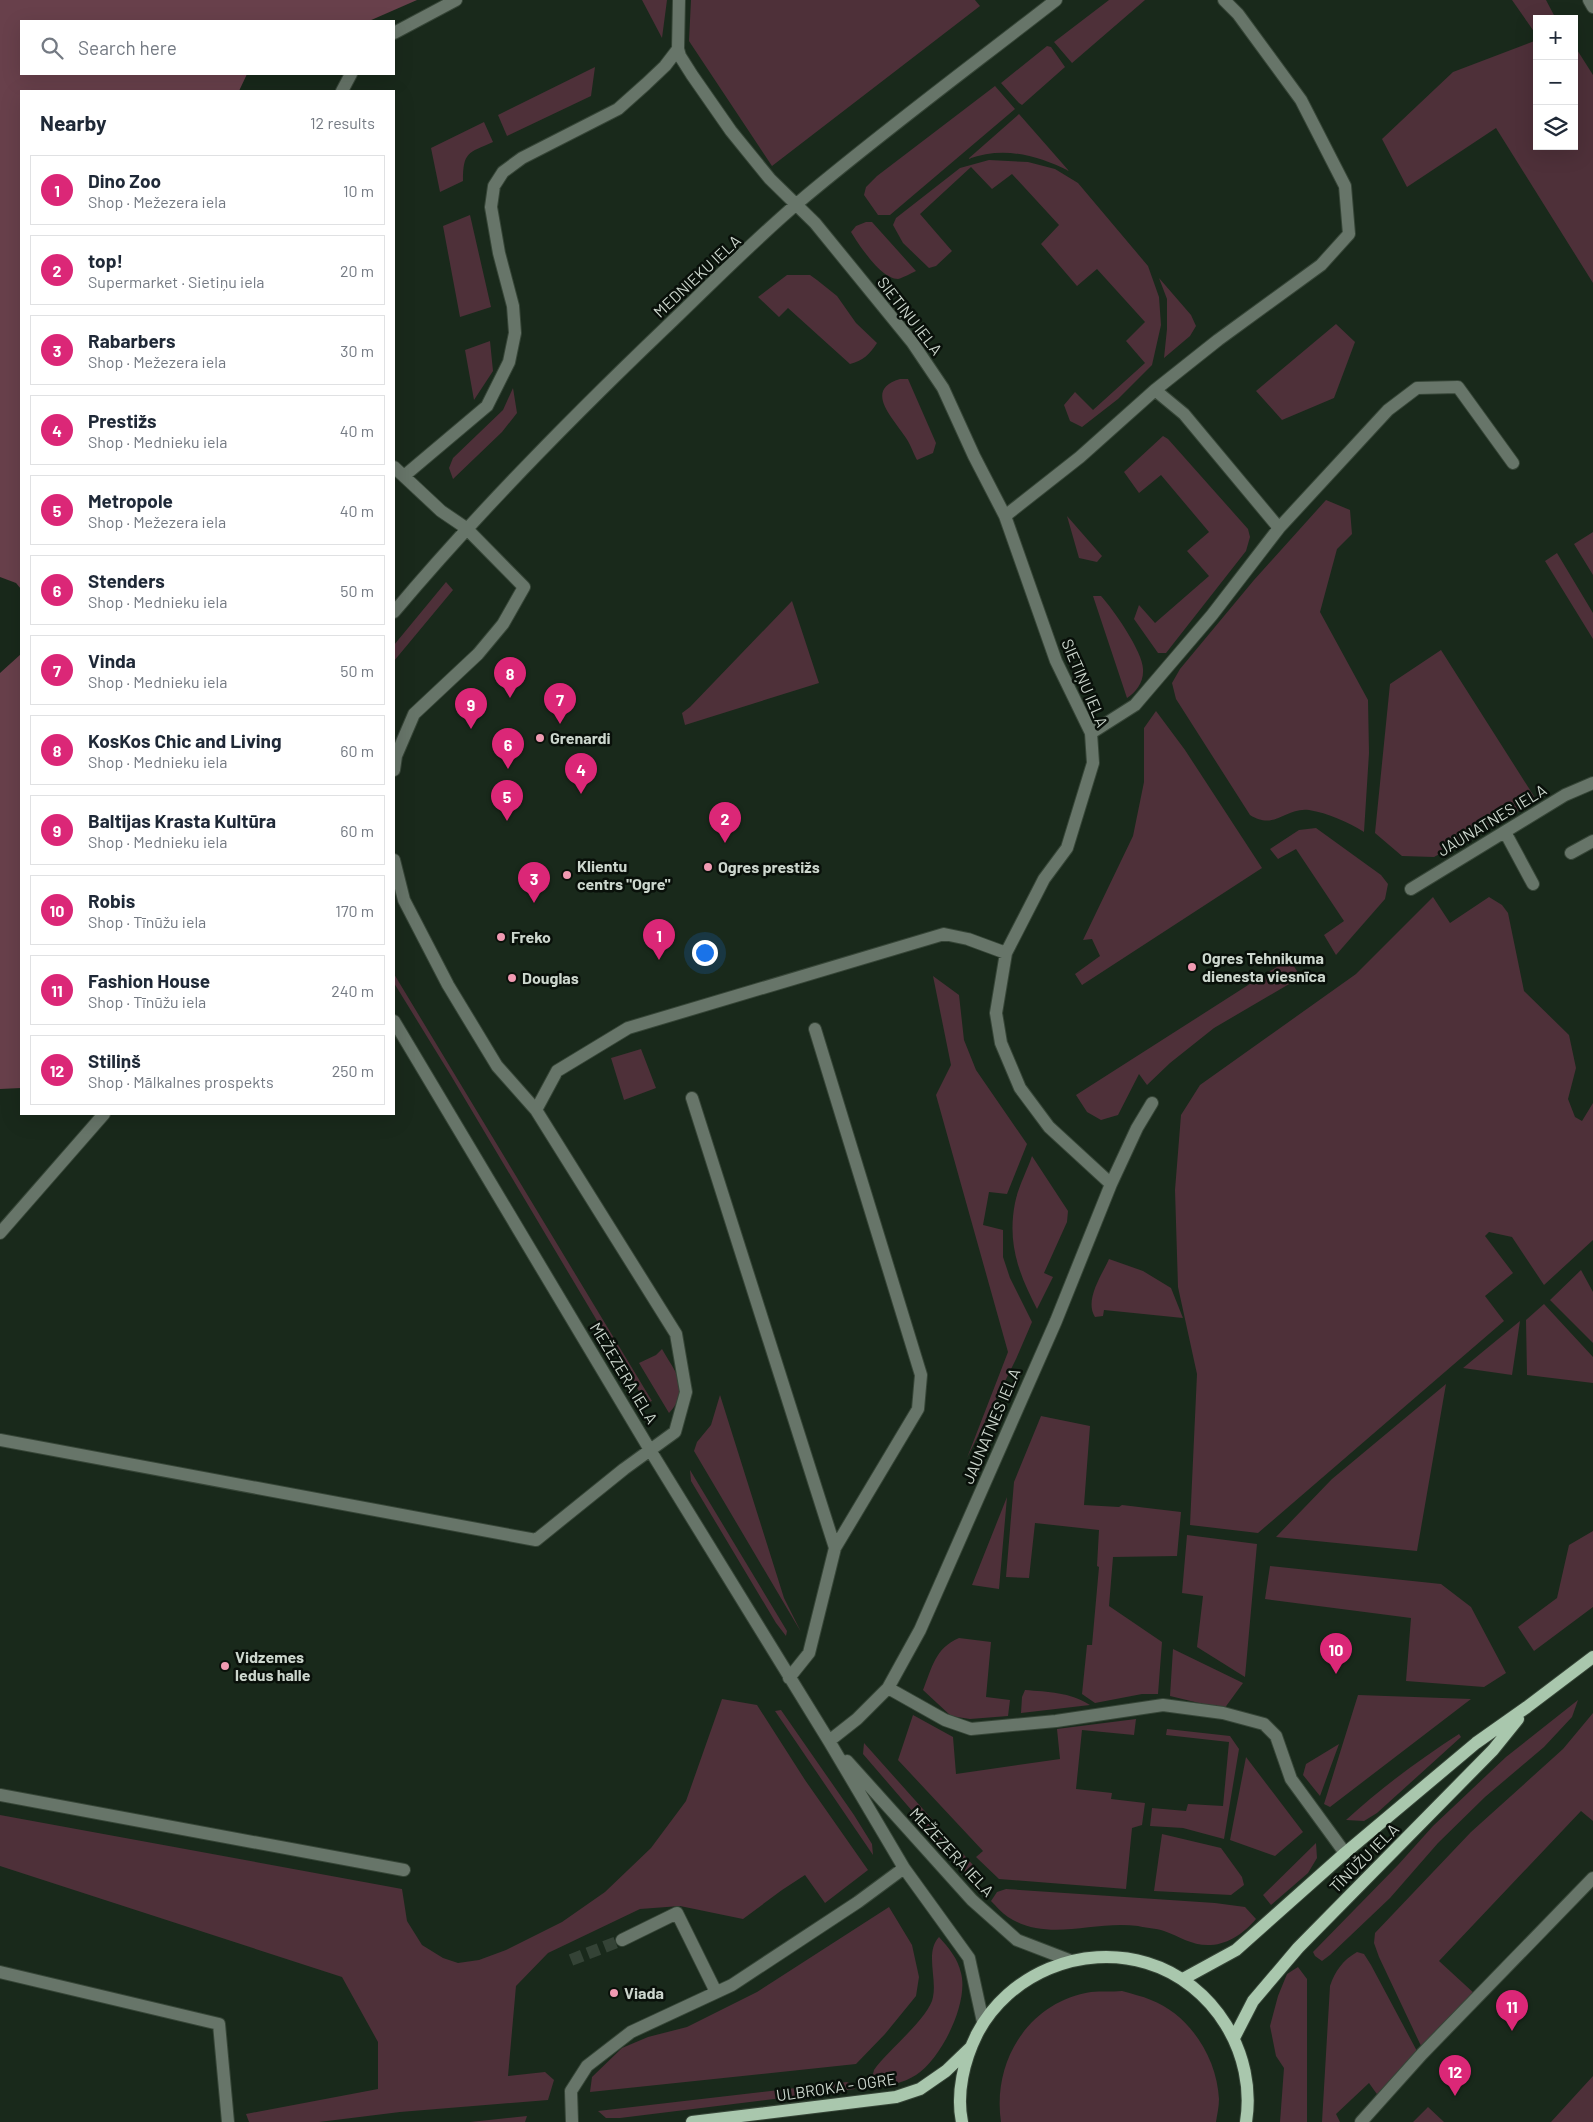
<!DOCTYPE html>
<html lang="en">
<head>
<meta charset="utf-8">
<style>
  :root { --surface:#fff; --page:#f2f2f3; --text:#1f2937; --muted:#747a83; --line:#e0e1e3; --accent:#db2777 }
  body { margin:0; font-family:Barlow,sans-serif; background:var(--page); color:var(--text) }
  .controls { position:absolute; right:15px; top:15px; display:grid; overflow:hidden; border-radius:0px; box-shadow:0 5px 20px #0002 }
  .controls button { width:45px; height:45px; display:grid; place-items:center; padding:0; border:0; border-bottom:1px solid var(--line); background:var(--surface); color:var(--text); font:25px sans-serif }
  .you { position:absolute; left:704px; top:952px; width:18px; height:18px; margin:-12px; border:4px solid #fff; border-radius:50%; background:#1a73e8; box-shadow:0 0 0 8px #1a73e833 }
  .badge { display:grid; place-items:center; width:32px; height:32px; border-radius:50%; background:var(--accent); color:#fff; font-size:16px; font-weight:700 }
  .pin { position:absolute; translate:-50% -41px; filter:drop-shadow(0 1px 2px #0008) }
  .pin::after { content:''; position:absolute; top:26px; width:18px; height:15px; background:inherit; clip-path:polygon(0 0,100% 0,50% 100%) }
  .list { margin:0; padding:0; list-style:none }
  h2 { display:flex; justify-content:space-between; align-items:center; height:65px; margin:0; padding:0 20px; font-size:21px }
  h2 small { font-size:16px; font-weight:400; color:var(--muted) }
  .list li { display:grid; grid-template-columns:32px 1fr auto; gap:15px; align-items:center; box-sizing:border-box; height:70px; margin:0 10px 10px; padding:0 10px; border:1px solid var(--line); border-radius:0px }
  .list b { display:block; font-size:19px; white-space:nowrap }
  .list p { margin:0; font-size:16px; white-space:nowrap; color:var(--muted) }
  .list em { font-size:16px; font-style:normal; color:var(--muted) }
  .icon { flex:none; width:28px; height:28px; fill:none; stroke:currentColor; stroke-width:2; stroke-linecap:round; stroke-linejoin:round }
  .map { position:relative; flex:none; width:1593px; height:2122px; overflow:hidden }
  .search { position:absolute; background:var(--surface); box-shadow:0 5px 20px #0002; left:20px; top:20px; width:375px; height:55px; display:flex; align-items:center; gap:12px; box-sizing:border-box; padding:0 18px; border-radius:0px; color:var(--muted); font-size:19px }
  .panel { position:absolute; background:var(--surface); box-shadow:0 5px 20px #0002; left:20px; top:90px; width:375px; height:1025px; border-radius:0px }
  .map>svg:first-child { display:block }
  .green { fill:#4e3039 }
  .forest { fill:#68404b }
  .lines { fill:none; stroke-linecap:round; stroke-linejoin:round }
  .minor-tunnel { stroke:#344336; stroke-width:12; stroke-dasharray:12 6; stroke-linecap:butt }
  .minor-casing { stroke:#364537; stroke-width:14 }
  .major-casing { stroke:#364537; stroke-width:14 }
  .minor { stroke:#677569; stroke-width:12 }
  .major { stroke:#a9c7ad; stroke-width:12 }
  .poi-dot { fill:#f19ab2; stroke:#09100a; stroke-width:2 }
  .labels { text-anchor:middle; stroke-width:5; stroke-linejoin:round; paint-order:stroke }
  .street-label { font-size:16px; fill:#ccd6cd; stroke:#09100a }
  .poi-label { font-size:16px; font-weight:bold; fill:#ccd6cd; stroke:#09100a; text-anchor:start }
</style>
</head>
<body>
<div class="map">
<svg width="1593" height="2122" viewBox="0 0 1593 2122">
  <rect width="100%" height="100%" fill="#19291b"/>
  <path class="green" d="M 642,0 L 667,0 L 662,38 Z
    M 691,0 L 975,0 L 980,6 L 772,166 L 689,41 Z
    M 1109,0 L 1145,0 L 1072,63 L 1054,42 Z
    M 1512,0 L 1546,0 L 1556,19 L 1537,19 L 1537,32 L 1535,33 Z
    M 1537,40 L 1537,146 L 1574,146 L 1574,45 L 1593,75 L 1593,283 L 1496,128 L 1407,187 L 1382,139 L 1453,72 Z
    M 1047,46 L 1051,47 L 1065,67 L 1022,105 L 1019,103 L 1001,83 Z
    M 595,67 L 591,96 L 507,136 L 498,115 Z
    M 995,86 L 1015,109 L 890,215 L 878,215 L 864,195 L 866,187 L 877,176 Z
    M 1019,114 L 1069,171 C 1036,155 1004,146 968,159 Z
    M 484,122 L 493,142 C 468,153 463,152 463,181 L 440,192 L 431,148 Z
    M 989,160 L 1028,162 L 1055,169 L 1078,183 L 1148,266 L 1159,297 L 1161,325 L 1152,365 L 1118,399 L 1082,427 L 1070,421 L 1064,405 L 1075,392 L 1093,410 L 1145,363 L 1126,341 L 1145,322 L 1097,269 L 1077,286 L 1041,244 L 1059,225 L 1012,174 L 992,189 L 971,167 L 920,214 L 952,251 L 936,266 L 929,268 L 903,243 L 893,225 L 896,218 L 960,168 Z
    M 470,215 L 491,307 L 460,317 L 443,226 Z
    M 866,222 L 872,222 L 916,271 C 911,273 903,278 898,279 C 881,279 859,245 851,232 L 856,226 Z
    M 787,275 L 810,275 L 817,280 L 837,296 L 856,323 L 877,343 C 869,355 864,360 850,364 L 788,308 L 779,317 L 758,297 Z
    M 1159,278 L 1191,315 L 1196,326 L 1190,336 L 1164,358 L 1167,329 L 1167,299 Z
    M 1336,324 L 1355,342 L 1334,398 L 1282,420 L 1256,391 Z
    M 490,341 L 493,371 L 474,400 L 465,350 Z
    M 900,379 L 908,379 L 936,443 L 933,453 L 917,460 C 913,453 911,445 906,438 C 895,420 862,390 900,379 Z
    M 513,388 L 517,413 L 502,432 L 453,479 L 449,468 L 453,458 L 503,410 Z
    M 1163,436 L 1168,439 L 1248,529 L 1250,537 L 1246,551 L 1166,653 L 1158,653 L 1134,619 L 1139,605 L 1155,623 L 1209,576 L 1187,551 L 1209,532 L 1161,475 L 1139,493 L 1124,472 Z
    M 1326,500 L 1350,510 L 1352,534 L 1337,549 L 1320,612 L 1368,700 L 1369,753 L 1364,832 C 1348,822 1328,813 1309,810 C 1285,807 1275,831 1250,815 L 1176,699 L 1172,683 L 1180,669 L 1254,580 Z
    M 1067,516 L 1102,556 L 1097,562 L 1079,558 Z
    M 1593,532 L 1593,575 L 1574,544 Z
    M 1557,553 L 1593,613 L 1593,639 L 1545,561 Z
    M 446,582 L 453,590 L 394,661 L 394,645 Z
    M 1093,596 L 1101,596 C 1113,609 1143,652 1143,669 C 1144,682 1136,692 1127,698 Z
    M 792,601 L 819,683 L 685,725 L 682,713 L 690,707 Z
    M 1441,650 L 1537,801 L 1434,857 L 1402,856 L 1375,833 L 1390,684 Z
    M 1156,711 L 1185,750 L 1262,868 L 1082,985 L 1075,974 L 1100,956 L 1092,939 L 1083,940 L 1133,836 L 1144,782 L 1144,728 Z
    M 1316,828 L 1381,875 L 1388,884 L 1385,899 L 1336,955 L 1324,935 L 1344,921 L 1296,849 L 1278,859 L 1270,849 L 1299,830 Z
    M 1433,897 L 1450,923 L 1489,897 L 1502,905 L 1508,913 L 1524,991 L 1569,1035 L 1576,1068 L 1568,1099 L 1575,1117 L 1582,1121 L 1593,1103 L 1593,1240 L 1544,1285 L 1512,1237 L 1489,1232 L 1485,1236 L 1513,1273 L 1485,1296 L 1504,1321 L 1258,1533 L 1190,1525 L 1197,1374 L 1178,1287 L 1175,1190 L 1181,1115 L 1200,1085 L 1356,974 Z
    M 1289,959 L 1301,977 L 1214,1028 L 1170,1063 L 1147,1085 L 1139,1074 L 1118,1115 L 1101,1120 L 1087,1112 L 1076,1095 Z
    M 394,974 L 652,1401 L 646,1403 L 450,1074 L 394,983 Z
    M 933,976 L 959,995 L 964,1040 L 976,1070 L 1027,1144 L 1007,1194 L 989,1192 L 983,1225 L 1003,1230 L 1003,1257 L 1010,1278 L 1032,1322 L 1016,1359 L 967,1458 L 1008,1352 L 936,1095 L 951,1065 Z
    M 641,1049 L 656,1088 L 624,1100 L 611,1058 Z
    M 1032,1156 L 1068,1211 L 1067,1222 L 1044,1273 L 1053,1277 L 1037,1309 C 1019,1274 1007,1244 1015,1203 C 1018,1187 1027,1171 1032,1156 Z
    M 1109,1259 L 1143,1271 L 1171,1288 L 1183,1318 L 1104,1310 L 1103,1316 L 1095,1317 C 1084,1300 1102,1275 1109,1259 Z
    M 1581,1270 L 1593,1292 L 1593,1343 L 1550,1300 Z
    M 1544,1304 L 1593,1357 L 1593,1383 L 1527,1375 L 1526,1320 Z
    M 1520,1321 L 1512,1375 L 1463,1368 Z
    M 662,1349 C 676,1374 692,1388 669,1413 L 639,1363 L 656,1355 Z
    M 1446,1384 L 1417,1551 L 1276,1537 L 1332,1479 Z
    M 720,1395 L 784,1598 L 801,1632 L 694,1451 L 697,1442 L 711,1425 Z
    M 1041,1416 L 1090,1426 L 1084,1505 L 1119,1507 L 1122,1505 L 1181,1512 L 1177,1556 L 1113,1557 L 1109,1606 L 1162,1642 L 1158,1694 L 1142,1694 L 1095,1703 L 1082,1694 L 1087,1645 L 1092,1645 L 1099,1567 L 1097,1566 L 1099,1530 L 1035,1523 L 1029,1578 L 1006,1577 L 1014,1482 Z
    M 690,1470 L 787,1631 L 786,1636 L 776,1623 L 691,1481 Z
    M 1007,1497 L 999,1589 L 972,1585 Z
    M 1593,1531 L 1593,1607 L 1534,1651 L 1518,1627 L 1557,1598 L 1569,1545 Z
    M 1187,1535 L 1257,1544 L 1245,1677 L 1197,1647 L 1203,1596 L 1182,1593 Z
    M 1270,1566 L 1441,1584 L 1471,1607 L 1506,1673 L 1484,1687 L 1406,1681 L 1411,1618 L 1265,1599 Z
    M 959,1638 L 991,1642 L 986,1697 L 1010,1700 L 1008,1716 L 970,1719 L 951,1716 L 923,1690 C 932,1668 935,1648 959,1638 Z
    M 1173,1649 L 1243,1683 L 1224,1709 L 1170,1696 Z
    M 1025,1690 C 1048,1692 1070,1692 1090,1705 L 1021,1713 L 1022,1697 Z
    M 1358,1695 L 1471,1699 L 1330,1807 L 1324,1804 Z
    M 722,1699 L 757,1705 L 805,1780 L 868,1870 L 825,1903 L 805,1875 L 782,1890 L 743,1919 L 680,1906 L 640,1909 L 548,1953 L 516,1986 L 508,2076 L 545,2072 L 554,2080 L 548,2100 L 400,2112 L 319,2122 L 249,2122 L 246,2114 L 378,2089 L 378,2042 L 342,1977 L 0,1866 L 0,1815 L 402,1889 L 407,1921 L 422,1945 L 443,1958 L 458,1963 L 479,1960 L 506,1950 L 562,1922 L 605,1892 L 651,1848 L 686,1801 Z
    M 1578,1700 L 1572,1717 L 1544,1747 L 1485,1797 L 1438,1843 L 1390,1898 L 1330,1955 L 1322,1961 L 1315,1956 L 1313,1952 L 1398,1865 L 1433,1826 L 1506,1757 Z
    M 781,1710 L 854,1815 L 872,1844 L 873,1855 L 775,1711 Z
    M 1593,1713 L 1593,1821 L 1581,1811 L 1439,1961 L 1476,1995 L 1422,2048 L 1379,1957 L 1374,1943 L 1375,1933 L 1471,1832 L 1563,1749 Z
    M 913,1715 L 953,1737 L 956,1774 L 1060,1759 L 1057,1729 L 1136,1719 L 1134,1735 L 1082,1730 L 1076,1789 L 1112,1793 L 1111,1799 L 1145,1803 L 1142,1825 L 1132,1828 L 1126,1889 L 999,1879 L 976,1857 L 983,1851 L 898,1760 Z
    M 1167,1729 L 1230,1736 L 1239,1749 L 1224,1839 L 1183,1828 L 1150,1826 L 1152,1808 L 1186,1811 L 1188,1804 L 1223,1806 L 1229,1742 L 1166,1735 Z
    M 1459,1734 L 1461,1737 L 1377,1813 L 1364,1821 L 1346,1820 C 1382,1787 1419,1760 1459,1734 Z
    M 864,1743 L 981,1874 L 982,1882 L 976,1885 L 863,1754 Z
    M 1339,1744 L 1320,1796 L 1303,1775 L 1306,1764 Z
    M 1246,1757 L 1303,1832 L 1275,1856 L 1230,1840 Z
    M 1162,1834 L 1221,1848 L 1242,1877 L 1244,1885 L 1231,1895 L 1154,1891 Z
    M 1316,1843 L 1317,1858 L 1308,1873 L 1271,1905 L 1263,1895 Z
    M 1006,1889 L 1215,1903 L 1245,1907 L 1256,1919 C 1245,1932 1229,1944 1211,1945 C 1192,1946 1181,1937 1164,1931 C 1156,1928 1146,1928 1138,1926 C 1093,1920 1049,1943 1008,1917 C 1002,1913 996,1906 991,1901 L 997,1892 Z
    M 889,1907 L 912,1945 L 919,1977 L 916,1996 L 885,2034 L 856,2064 L 590,2092 L 592,2077 L 622,2048 L 648,2037 L 687,2027 L 757,1992 Z
    M 939,1937 C 949,1948 958,1959 961,1973 C 969,2003 941,2059 916,2075 C 903,2083 889,2086 875,2088 L 872,2078 L 874,2070 C 887,2051 930,2017 933,1997 C 937,1978 925,1952 939,1937 Z
    M 1357,1952 L 1364,1954 L 1371,1965 L 1418,2053 L 1379,2097 L 1369,2083 L 1336,2114 L 1340,2122 L 1322,2122 L 1330,1986 C 1335,1971 1343,1960 1357,1952 Z
    M 1298,1967 L 1307,1979 L 1307,2122 L 1280,2122 L 1284,2068 L 1276,2056 L 1270,2026 L 1278,1996 L 1287,1974 Z
    M 1122,1991 C 1132,1994 1142,1996 1151,2000 C 1190,2015 1217,2058 1219,2099 C 1219,2107 1217,2115 1216,2122 L 1001,2122 C 992,2062 1028,2002 1091,1992 C 1101,1991 1112,1992 1122,1991 Z
    M 1593,2076 L 1593,2122 L 1551,2122 Z
    M 847,2082 L 853,2085 L 855,2089 L 620,2118 L 606,2118 L 598,2111 Z
    M 1428,2107 L 1444,2122 L 1413,2122 Z
    M 527,2116 L 525,2122 L 470,2122 Z"/>
  <path class="forest" d="M 0,0 L 417,0 L 369,21 L 21,21 L 21,74 L 247,74 L 239,91 L 21,91 L 21,589 L 16,583 L 0,577 Z
    M 21,654 L 21,1088 L 0,1089 L 0,673 Z"/>
  <g class="lines">
    <path class="minor-tunnel" d="M 571,1960 L 622,1940"/>
    <defs>
      <path id="minor" d="M 679,0 L 678,49 L 680,56 L 692,75 L 731,131 L 770,179 L 815,223 L 912,342 L 943,388 L 974,456 L 1005,516 L 1056,661 L 1091,733 L 1093,763 L 1067,848 L 1044,879 L 1006,953 L 996,1013 L 1001,1043 L 1020,1088 L 1049,1127 L 1111,1184
        M 1589,0 L 1593,7
        M 394,33 L 456,0
        M 342,91 L 351,74
        M 1155,390 L 1184,414 L 1279,528
        M 394,467 L 441,511 L 466,528 L 524,587 L 503,624 L 478,654 L 414,714 L 396,756 L 394,770
        M 404,476 L 487,406 L 509,362 L 515,333 L 513,306 L 499,253 L 491,207 L 494,186 L 503,172 L 522,158 L 618,109 L 646,84 L 665,66 L 678,49
        M 1005,516 L 1080,457 L 1155,390 L 1218,340 L 1321,265 L 1349,234 L 1345,186 L 1301,100 L 1238,14 L 1224,0
        M 394,612 C 478,512 569,420 663,330 C 708,287 752,242 799,202 C 882,132 970,67 1056,0
        M 1091,733 L 1135,705 L 1212,615 L 1279,528 L 1388,410 L 1417,388 L 1458,387 L 1513,463
        M 1505,832 L 1533,884
        M 1571,853 L 1593,841
        M 394,860 L 404,900 L 448,985 L 497,1066 L 536,1110
        M 1411,889 L 1565,795 L 1593,783
        M 394,1021 L 650,1450 L 829,1741 L 904,1868 L 969,1958 L 983,2022
        M 815,1029 L 921,1375 L 918,1409 L 835,1548
        M 692,1098 L 835,1548 L 809,1653 L 789,1678
        M 0,1233 L 104,1114
        M 0,1440 L 536,1540 L 624,1469 L 675,1432 L 686,1392 L 676,1334 L 536,1110 L 557,1071 L 628,1028 L 944,934 L 968,939 L 1006,953
        M 888,1688 L 945,1720 L 971,1729 L 1056,1721 L 1163,1705 L 1223,1713 L 1264,1724 L 1276,1736 L 1291,1779 L 1345,1853
        M 829,1741 L 857,1719 L 888,1688 L 920,1630 L 1056,1321 L 1111,1184 L 1137,1128 L 1152,1103
        M 847,1761 L 972,1900 L 1017,1940 L 1069,1960
        M 0,1795 L 404,1870
        M 622,1940 L 677,1913 L 716,1992
        M 0,1972 L 219,2024 L 228,2122
        M 572,2122 L 571,2091 L 587,2066 L 631,2032 L 732,1985 L 858,1902 L 904,1868
        M 1361,2122 L 1422,2054 L 1593,1878"/>
      <path id="major" d="M 1183,1979 L 1236,1950 L 1345,1853 L 1476,1743 L 1527,1707 L 1593,1657
        M 1234,2038 L 1253,2001 L 1298,1948 L 1493,1750 L 1518,1719
        M 692,2122 L 896,2097 L 920,2089 L 946,2071 L 970,2048
        M 962,2122 C 956,2093 964,2060 977,2034 C 1008,1974 1082,1943 1147,1963 C 1214,1983 1257,2054 1246,2122"/>
    </defs>
    <use href="#minor" class="minor-casing"/>
    <use href="#major" class="major-casing"/>
    <use href="#minor" class="minor"/>
    <use href="#major" class="major"/>
  </g>
  <g class="poi-dot">
    <circle cx="540" cy="738" r="5"/>
    <circle cx="708" cy="867" r="5"/>
    <circle cx="567" cy="875" r="5"/>
    <circle cx="501" cy="937" r="5"/>
    <circle cx="1192" cy="967" r="5"/>
    <circle cx="512" cy="978" r="5"/>
    <circle cx="225" cy="1666" r="5"/>
    <circle cx="614" cy="1993" r="5"/>
  </g>
  <g class="labels">
    <g class="street-label">
      <text transform="translate(697 276) rotate(-43)" y="6">MEDNIEKU IELA</text>
      <text transform="translate(910 316) rotate(52)" y="6">SIETIŅU IELA</text>
      <text transform="translate(1085 683) rotate(67)" y="6">SIETIŅU IELA</text>
      <text transform="translate(1492 820) rotate(-31)" y="6">JAUNATNES IELA</text>
      <text transform="translate(624 1373) rotate(59)" y="6">MEŽEZERA IELA</text>
      <text transform="translate(991 1426) rotate(-67)" y="6">JAUNATNES IELA</text>
      <text transform="translate(952 1852) rotate(47)" y="6">MEŽEZERA IELA</text>
      <text transform="translate(1364 1858) rotate(-45)" y="6">TĪNŪŽU IELA</text>
      <text transform="translate(836 2087) rotate(-8)" y="6">ULBROKA - OGRE</text>
    </g>
    <g class="poi-label">
      <text x="550" y="744">Grenardi</text>
      <text x="577" y="872">Klientu<tspan x="577" dy="18">centrs "Ogre"</tspan></text>
      <text x="718" y="873">Ogres prestižs</text>
      <text x="511" y="943">Freko</text>
      <text x="1202" y="964">Ogres Tehnikuma<tspan x="1202" dy="18">dienesta viesnīca</tspan></text>
      <text x="522" y="984">Douglas</text>
      <text x="235" y="1663">Vidzemes<tspan x="235" dy="18">ledus halle</tspan></text>
      <text x="624" y="1999">Viada</text>
    </g>
  </g>
</svg>
<div class="controls">
<button>+</button>
<button>−</button>
<button><svg class="icon" aria-label="layers" viewBox="0 0 24 24"><path d="M12 4l9 5-9 5-9-5zM3 14l9 5 9-5"/></svg></button>
</div>
<div class="you"></div>
<div class="pin badge" style="left:659px;top:960px">1</div>
<div class="pin badge" style="left:725px;top:843px">2</div>
<div class="pin badge" style="left:534px;top:903px">3</div>
<div class="pin badge" style="left:581px;top:794px">4</div>
<div class="pin badge" style="left:507px;top:821px">5</div>
<div class="pin badge" style="left:508px;top:769px">6</div>
<div class="pin badge" style="left:560px;top:724px">7</div>
<div class="pin badge" style="left:510px;top:698px">8</div>
<div class="pin badge" style="left:471px;top:729px">9</div>
<div class="pin badge" style="left:1336px;top:1674px">10</div>
<div class="pin badge" style="left:1512px;top:2031px">11</div>
<div class="pin badge" style="left:1455px;top:2096px">12</div>
<div class="search"><svg class="icon" aria-label="search" viewBox="0 0 24 24"><circle cx="10" cy="10" r="6"/><path d="M15 15l6 6"/></svg>Search here</div>
<section class="panel">
<h2>Nearby<small>12 results</small></h2>
<ul class="list">
<li><span class="badge">1</span><div><b>Dino Zoo</b><p>Shop · Mežezera iela</p></div><em>10 m</em></li>
<li><span class="badge">2</span><div><b>top!</b><p>Supermarket · Sietiņu iela</p></div><em>20 m</em></li>
<li><span class="badge">3</span><div><b>Rabarbers</b><p>Shop · Mežezera iela</p></div><em>30 m</em></li>
<li><span class="badge">4</span><div><b>Prestižs</b><p>Shop · Mednieku iela</p></div><em>40 m</em></li>
<li><span class="badge">5</span><div><b>Metropole</b><p>Shop · Mežezera iela</p></div><em>40 m</em></li>
<li><span class="badge">6</span><div><b>Stenders</b><p>Shop · Mednieku iela</p></div><em>50 m</em></li>
<li><span class="badge">7</span><div><b>Vinda</b><p>Shop · Mednieku iela</p></div><em>50 m</em></li>
<li><span class="badge">8</span><div><b>KosKos Chic and Living</b><p>Shop · Mednieku iela</p></div><em>60 m</em></li>
<li><span class="badge">9</span><div><b>Baltijas Krasta Kultūra</b><p>Shop · Mednieku iela</p></div><em>60 m</em></li>
<li><span class="badge">10</span><div><b>Robis</b><p>Shop · Tīnūžu iela</p></div><em>170 m</em></li>
<li><span class="badge">11</span><div><b>Fashion House</b><p>Shop · Tīnūžu iela</p></div><em>240 m</em></li>
<li><span class="badge">12</span><div><b>Stiliņš</b><p>Shop · Mālkalnes prospekts</p></div><em>250 m</em></li>
</ul>
</section>
</div>
</body>
</html>
